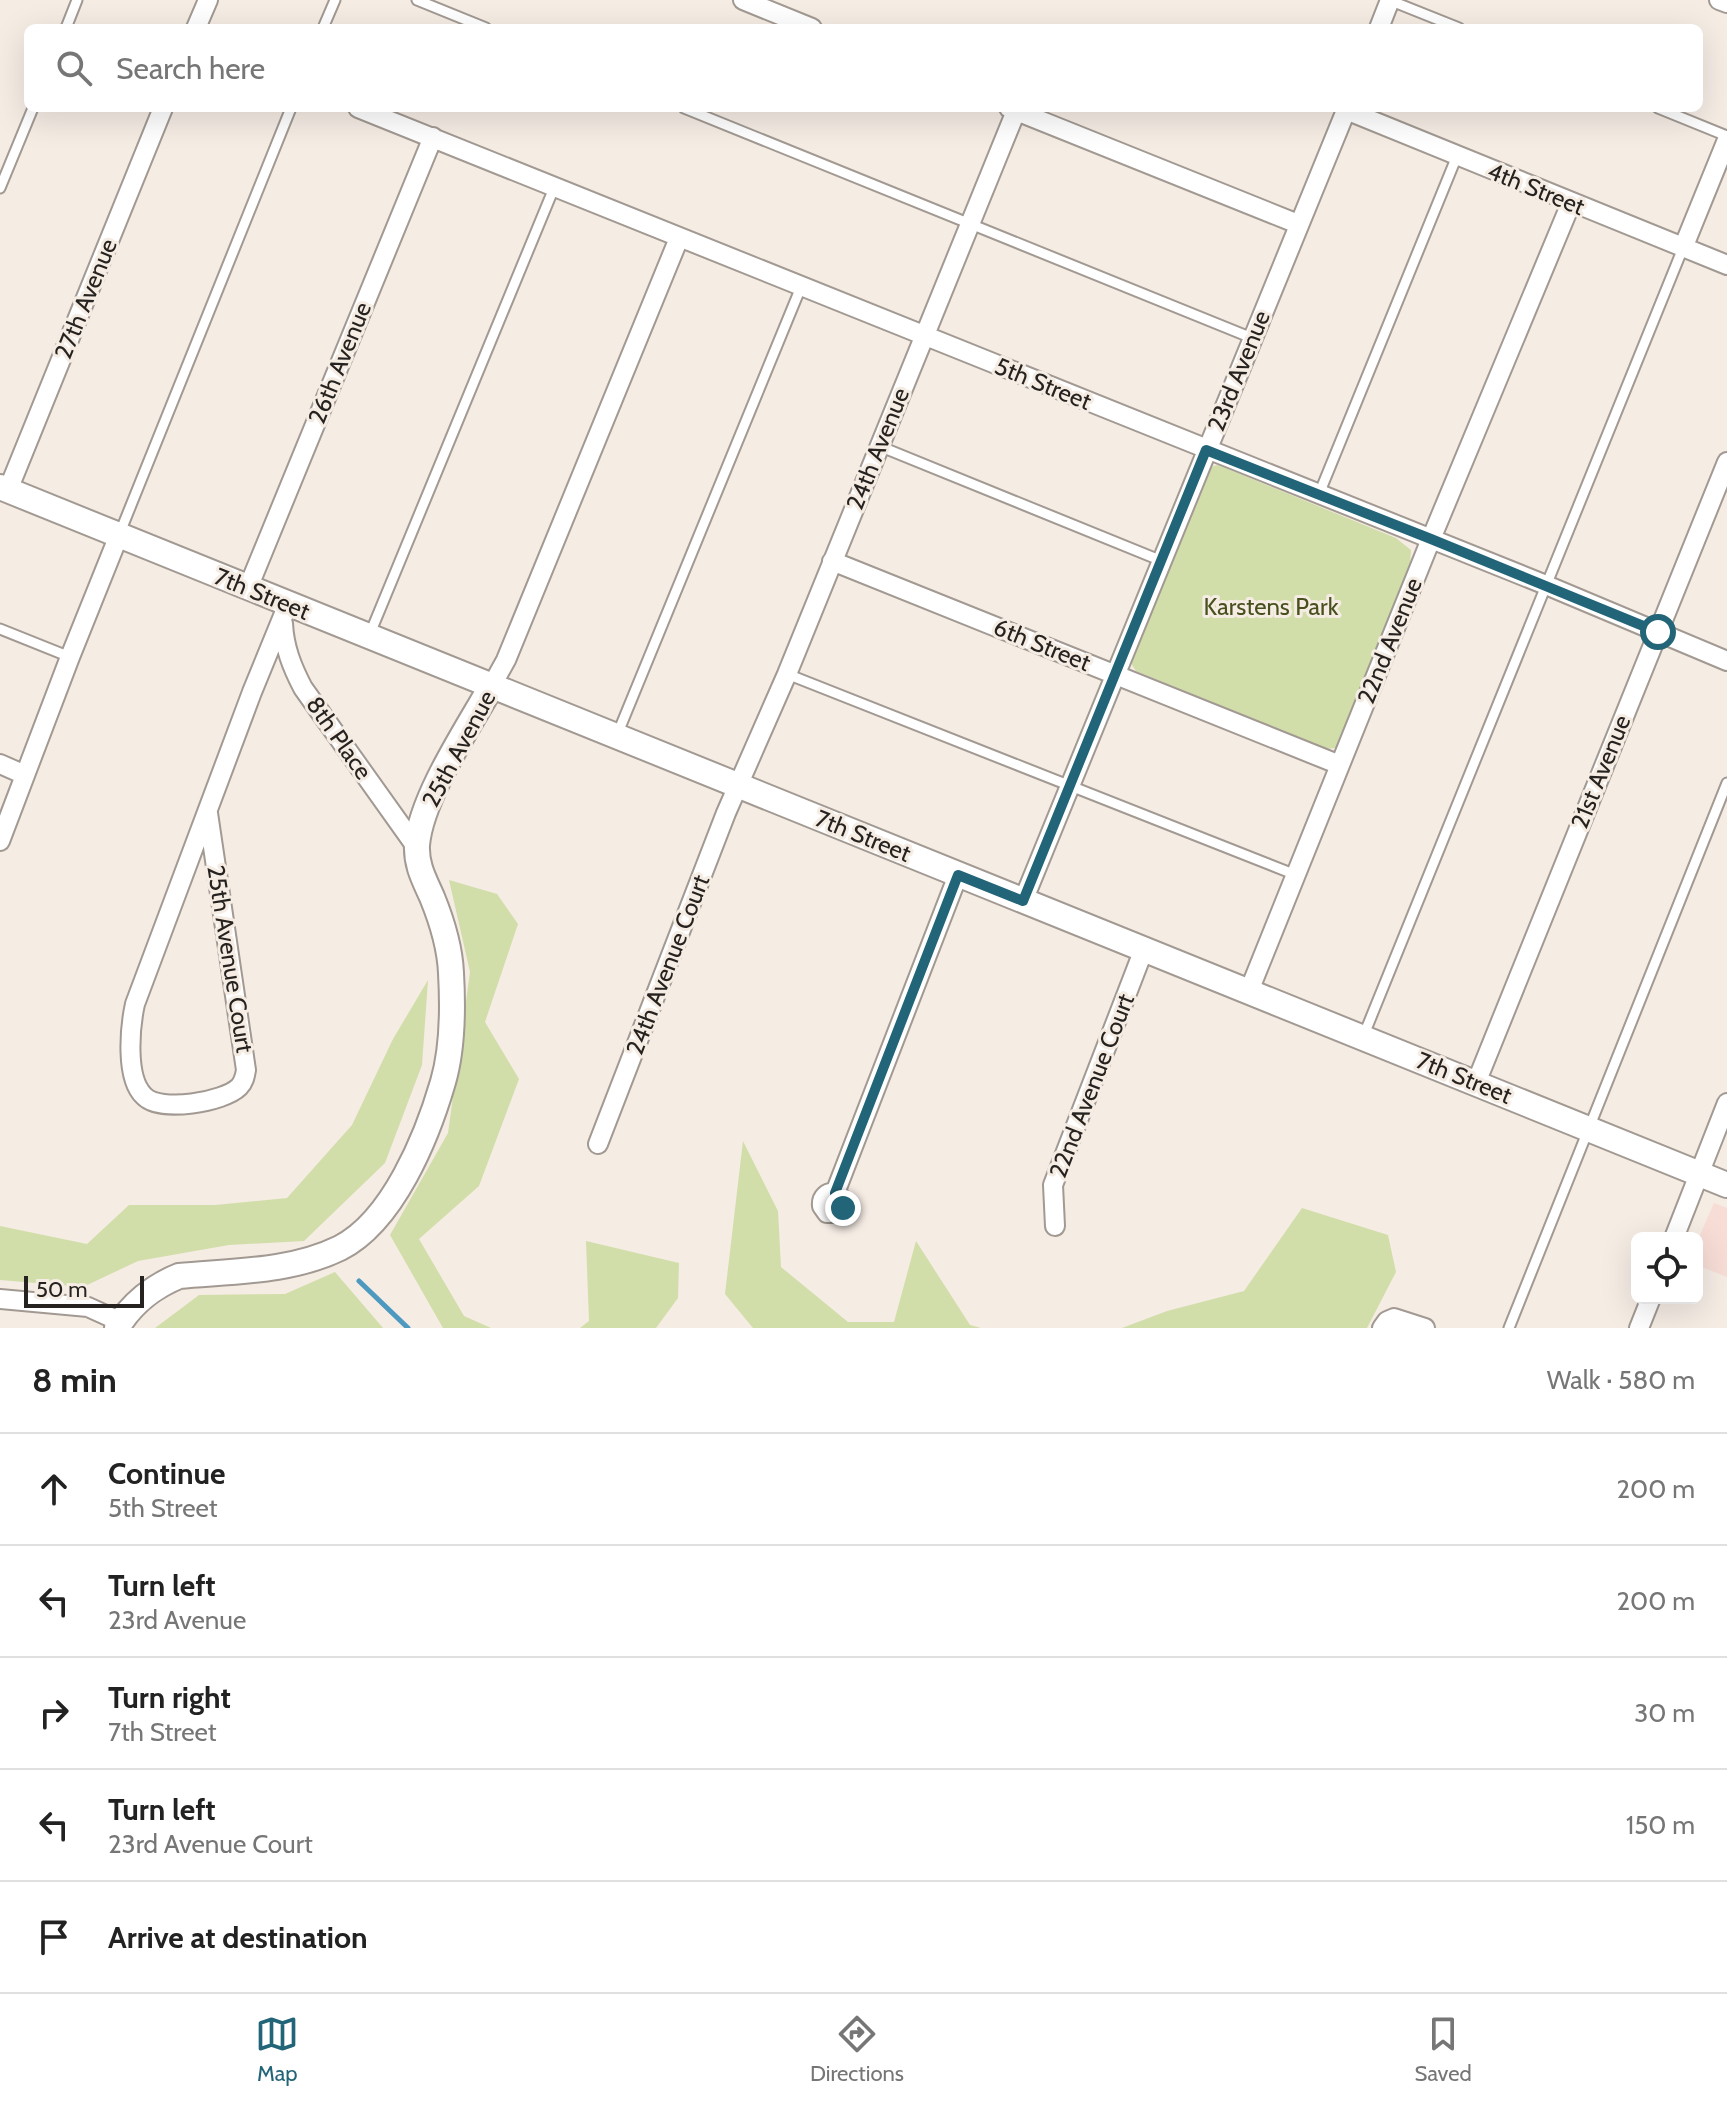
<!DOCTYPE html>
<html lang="en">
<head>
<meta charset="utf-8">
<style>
  :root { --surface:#fff; --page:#f2f2f2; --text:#222; --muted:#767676; --line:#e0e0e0; --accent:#236578 }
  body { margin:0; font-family:Cabin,sans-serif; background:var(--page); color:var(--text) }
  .controls { position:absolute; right:24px; bottom:24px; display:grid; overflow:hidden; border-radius:12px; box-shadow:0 8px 32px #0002 }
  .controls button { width:72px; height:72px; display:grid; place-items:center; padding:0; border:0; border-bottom:2px solid var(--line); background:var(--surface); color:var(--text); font:40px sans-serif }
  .scale { position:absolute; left:24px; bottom:20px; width:120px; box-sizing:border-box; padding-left:8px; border:4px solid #26221f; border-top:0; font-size:22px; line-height:28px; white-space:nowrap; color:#26221f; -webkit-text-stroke:6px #f5ece4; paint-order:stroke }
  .stop { position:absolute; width:24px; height:24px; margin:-18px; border:6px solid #236578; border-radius:50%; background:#fff }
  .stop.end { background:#236578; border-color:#fff; box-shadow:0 2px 8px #0008 }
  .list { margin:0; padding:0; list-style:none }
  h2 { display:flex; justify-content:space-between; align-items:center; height:104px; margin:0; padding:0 32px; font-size:34px }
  h2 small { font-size:26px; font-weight:400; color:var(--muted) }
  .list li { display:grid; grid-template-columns:52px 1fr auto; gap:24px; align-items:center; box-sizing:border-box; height:112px; padding:0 32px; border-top:2px solid var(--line) }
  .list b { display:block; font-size:30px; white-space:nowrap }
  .list p { margin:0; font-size:26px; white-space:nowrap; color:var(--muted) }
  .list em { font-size:26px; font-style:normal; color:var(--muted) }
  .icon { flex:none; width:44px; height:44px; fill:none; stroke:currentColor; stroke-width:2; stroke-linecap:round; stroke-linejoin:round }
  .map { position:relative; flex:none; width:1727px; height:1328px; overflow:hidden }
  .search { position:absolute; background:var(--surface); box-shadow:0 8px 32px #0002; left:24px; right:24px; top:24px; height:88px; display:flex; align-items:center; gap:20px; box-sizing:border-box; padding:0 28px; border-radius:12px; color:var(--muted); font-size:30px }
  .sheet { height:664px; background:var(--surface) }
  nav { display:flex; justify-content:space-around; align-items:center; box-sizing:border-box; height:112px; border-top:2px solid var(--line); background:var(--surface); font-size:22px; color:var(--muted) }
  nav a { display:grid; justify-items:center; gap:4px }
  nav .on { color:var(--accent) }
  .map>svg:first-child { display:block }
  .commercial { fill:#f7ddd6 }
  .green { fill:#d2dea9 }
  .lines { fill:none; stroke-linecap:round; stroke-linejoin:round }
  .stream { stroke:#4d99bf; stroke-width:5 }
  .service-casing { stroke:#a19992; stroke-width:13 }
  .minor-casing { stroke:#a19992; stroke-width:22 }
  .tertiary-casing { stroke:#a19992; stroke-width:28 }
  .service { stroke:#fff; stroke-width:9 }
  .minor { stroke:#fff; stroke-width:18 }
  .tertiary { stroke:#fff; stroke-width:24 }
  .route { stroke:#236578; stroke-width:10 }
  .labels { text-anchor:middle; stroke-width:6; stroke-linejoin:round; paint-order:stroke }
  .street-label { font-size:24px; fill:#26221f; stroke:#f5ece4 }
  .park-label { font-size:24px; fill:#48511d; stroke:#f5ece4 }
</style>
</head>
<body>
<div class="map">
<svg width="1727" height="1328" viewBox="0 0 1727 1328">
  <rect width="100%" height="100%" fill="#f5ece4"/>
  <path class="commercial" d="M 1714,1203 L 1727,1208 L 1727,1277 L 1697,1265 L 1697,1242 Z"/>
  <path class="green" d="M 1218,465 L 1396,538 L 1411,550 L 1410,565 L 1346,733 L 1336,748 L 1325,749 L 1136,671 L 1132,665 L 1132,657 L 1206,477 L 1213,466 Z
    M 449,880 L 497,894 L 518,924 L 485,1022 L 519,1079 L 479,1186 L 419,1239 L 464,1316 L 491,1328 L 443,1328 L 390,1235 L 448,1133 L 470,972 Z
    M 428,980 L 422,1065 L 385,1163 L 304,1241 L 229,1245 L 138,1261 L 83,1287 L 0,1280 L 0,1226 L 87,1244 L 129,1205 L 215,1205 L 287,1198 L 352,1125 L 393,1039 Z
    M 743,1141 L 778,1211 L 781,1267 L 848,1322 L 894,1322 L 916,1241 L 970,1325 L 981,1328 L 753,1328 L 725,1294 Z
    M 1302,1208 L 1388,1235 L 1396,1272 L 1367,1328 L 1122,1328 L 1167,1311 L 1244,1291 Z
    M 586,1241 L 679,1263 L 678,1298 L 656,1328 L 580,1328 L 589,1321 Z
    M 335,1272 L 383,1328 L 155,1328 L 199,1295 L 285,1294 Z"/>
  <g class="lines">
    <path class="stream" d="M 359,1281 L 408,1328"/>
    <defs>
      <path id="service" d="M 417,0 L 486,28
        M 1389,0 L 1459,28
        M 66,28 L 77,0
        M 323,28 L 335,0
        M 684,108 L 1252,338
        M 1658,108 L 1727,136
        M 0,188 L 33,108
        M 879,446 L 1162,561
        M 1319,494 L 1457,156
        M 119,535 L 291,108
        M 0,629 L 70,657
        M 369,636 L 554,188
        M 787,674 L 1296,875
        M 617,735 L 801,287
        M 1363,1037 L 1683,248
        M 1509,1328 L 1727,783"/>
      <path id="minor" d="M 743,0 L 812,28
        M 1719,0 L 1727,3
        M 196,28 L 208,0
        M 1379,28 L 1390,0
        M 358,108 L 1546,585 L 1727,661
        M 1009,108 L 1298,224
        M 1346,110 L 1727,265
        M 1683,248 L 1727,140
        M 8,490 L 163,108
        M 832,561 L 1340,765
        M 248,588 L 433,137
        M 283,623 C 284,647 292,667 303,688 L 417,848
        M 491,687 L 506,660 L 679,238
        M 0,764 L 25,775
        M 208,813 L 246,1070 C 245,1076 244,1082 239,1087 C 224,1102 160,1113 144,1096 C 125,1078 130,1027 135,1004 L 252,692 L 288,604
        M 0,841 L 70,657 L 119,535
        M 1023,901 L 1347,108
        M 1249,991 L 1431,539 L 1571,203
        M 1476,1083 L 1727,462
        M 598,1144 L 726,813 L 787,674 L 1016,111
        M 835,1193 L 843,1200 L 843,1208 L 837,1213 L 827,1213 L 822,1206 C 821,1197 827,1192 835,1193 L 958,875
        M 1055,1226 L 1053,1185 L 1144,949
        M 1674,1238 L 1727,1103
        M 0,1299 L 88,1307 L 121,1322
        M 1382,1328 L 1387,1321 L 1394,1318 L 1425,1328
        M 1639,1328 L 1651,1298"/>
      <path id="tertiary" d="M 0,487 L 1727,1185
        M 117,1328 C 131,1304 154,1286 179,1276 C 233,1271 291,1272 340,1248 C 393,1221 427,1137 443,1082 C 453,1048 453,1008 451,973 C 450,949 441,919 432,897 C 424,879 416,865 417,845 C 421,798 467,729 491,687"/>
    </defs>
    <use href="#service" class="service-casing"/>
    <use href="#minor" class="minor-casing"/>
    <use href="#tertiary" class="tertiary-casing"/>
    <use href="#service" class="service"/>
    <use href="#minor" class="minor"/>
    <use href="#tertiary" class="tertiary"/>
  </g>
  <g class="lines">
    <path class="route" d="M 843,1208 L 843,1200 L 835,1193 L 958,875 L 1023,901 L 1206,450 L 1431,539 L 1658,632"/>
  </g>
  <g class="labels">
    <g class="street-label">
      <text transform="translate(1536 189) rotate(22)" y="8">4th Street</text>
      <text transform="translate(86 299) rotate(-68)" y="8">27th Avenue</text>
      <text transform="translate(340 363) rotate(-68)" y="8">26th Avenue</text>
      <text transform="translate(1239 371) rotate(-68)" y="8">23rd Avenue</text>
      <text transform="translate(1043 384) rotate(22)" y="8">5th Street</text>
      <text transform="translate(878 449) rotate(-68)" y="8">24th Avenue</text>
      <text transform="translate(262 594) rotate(22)" y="8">7th Street</text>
      <text transform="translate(1390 641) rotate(-68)" y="8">22nd Avenue</text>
      <text transform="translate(1042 645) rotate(22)" y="8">6th Street</text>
      <text transform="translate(339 738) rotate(55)" y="8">8th Place</text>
      <text transform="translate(459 749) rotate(-62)" y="8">25th Avenue</text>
      <text transform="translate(1601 772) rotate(-68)" y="8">21st Avenue</text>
      <text transform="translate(863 836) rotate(22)" y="8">7th Street</text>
      <text transform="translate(230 959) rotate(81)" y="8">25th Avenue Court</text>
      <text transform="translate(668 965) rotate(-69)" y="8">24th Avenue Court</text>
      <text transform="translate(1464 1078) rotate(22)" y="8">7th Street</text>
      <text transform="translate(1092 1086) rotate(-69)" y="8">22nd Avenue Court</text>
    </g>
    <g class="park-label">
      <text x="1271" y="615">Karstens Park</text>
    </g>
  </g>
</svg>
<div class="controls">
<button><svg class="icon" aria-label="locate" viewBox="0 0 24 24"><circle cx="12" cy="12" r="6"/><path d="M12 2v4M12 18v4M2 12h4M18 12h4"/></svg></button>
</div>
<div class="scale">50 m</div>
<div class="stop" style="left:1658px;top:632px"></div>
<div class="stop end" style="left:843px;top:1208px"></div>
<div class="search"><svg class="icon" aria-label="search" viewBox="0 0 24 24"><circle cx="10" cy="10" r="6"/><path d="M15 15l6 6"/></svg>Search here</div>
</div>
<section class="sheet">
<h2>8 min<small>Walk · 580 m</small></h2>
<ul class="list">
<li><svg class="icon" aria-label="ahead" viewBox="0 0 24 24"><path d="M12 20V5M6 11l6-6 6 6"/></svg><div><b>Continue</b><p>5th Street</p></div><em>200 m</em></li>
<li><svg class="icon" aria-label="left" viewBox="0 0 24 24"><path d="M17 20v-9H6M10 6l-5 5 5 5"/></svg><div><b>Turn left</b><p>23rd Avenue</p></div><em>200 m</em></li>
<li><svg class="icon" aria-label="right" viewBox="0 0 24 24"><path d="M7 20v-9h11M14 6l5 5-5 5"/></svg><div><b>Turn right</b><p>7th Street</p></div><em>30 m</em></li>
<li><svg class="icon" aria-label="left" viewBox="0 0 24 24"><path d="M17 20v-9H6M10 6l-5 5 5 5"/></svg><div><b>Turn left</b><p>23rd Avenue Court</p></div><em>150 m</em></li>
<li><svg class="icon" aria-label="arrive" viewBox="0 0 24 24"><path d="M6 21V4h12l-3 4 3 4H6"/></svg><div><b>Arrive at destination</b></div></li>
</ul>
</section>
<nav>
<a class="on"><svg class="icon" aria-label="map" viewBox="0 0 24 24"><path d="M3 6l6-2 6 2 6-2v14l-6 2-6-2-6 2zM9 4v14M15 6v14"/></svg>Map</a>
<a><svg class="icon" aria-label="directions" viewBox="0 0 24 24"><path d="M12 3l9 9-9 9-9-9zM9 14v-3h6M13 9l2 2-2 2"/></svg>Directions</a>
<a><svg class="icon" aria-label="saved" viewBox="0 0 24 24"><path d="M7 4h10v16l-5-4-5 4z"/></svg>Saved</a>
</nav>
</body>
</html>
